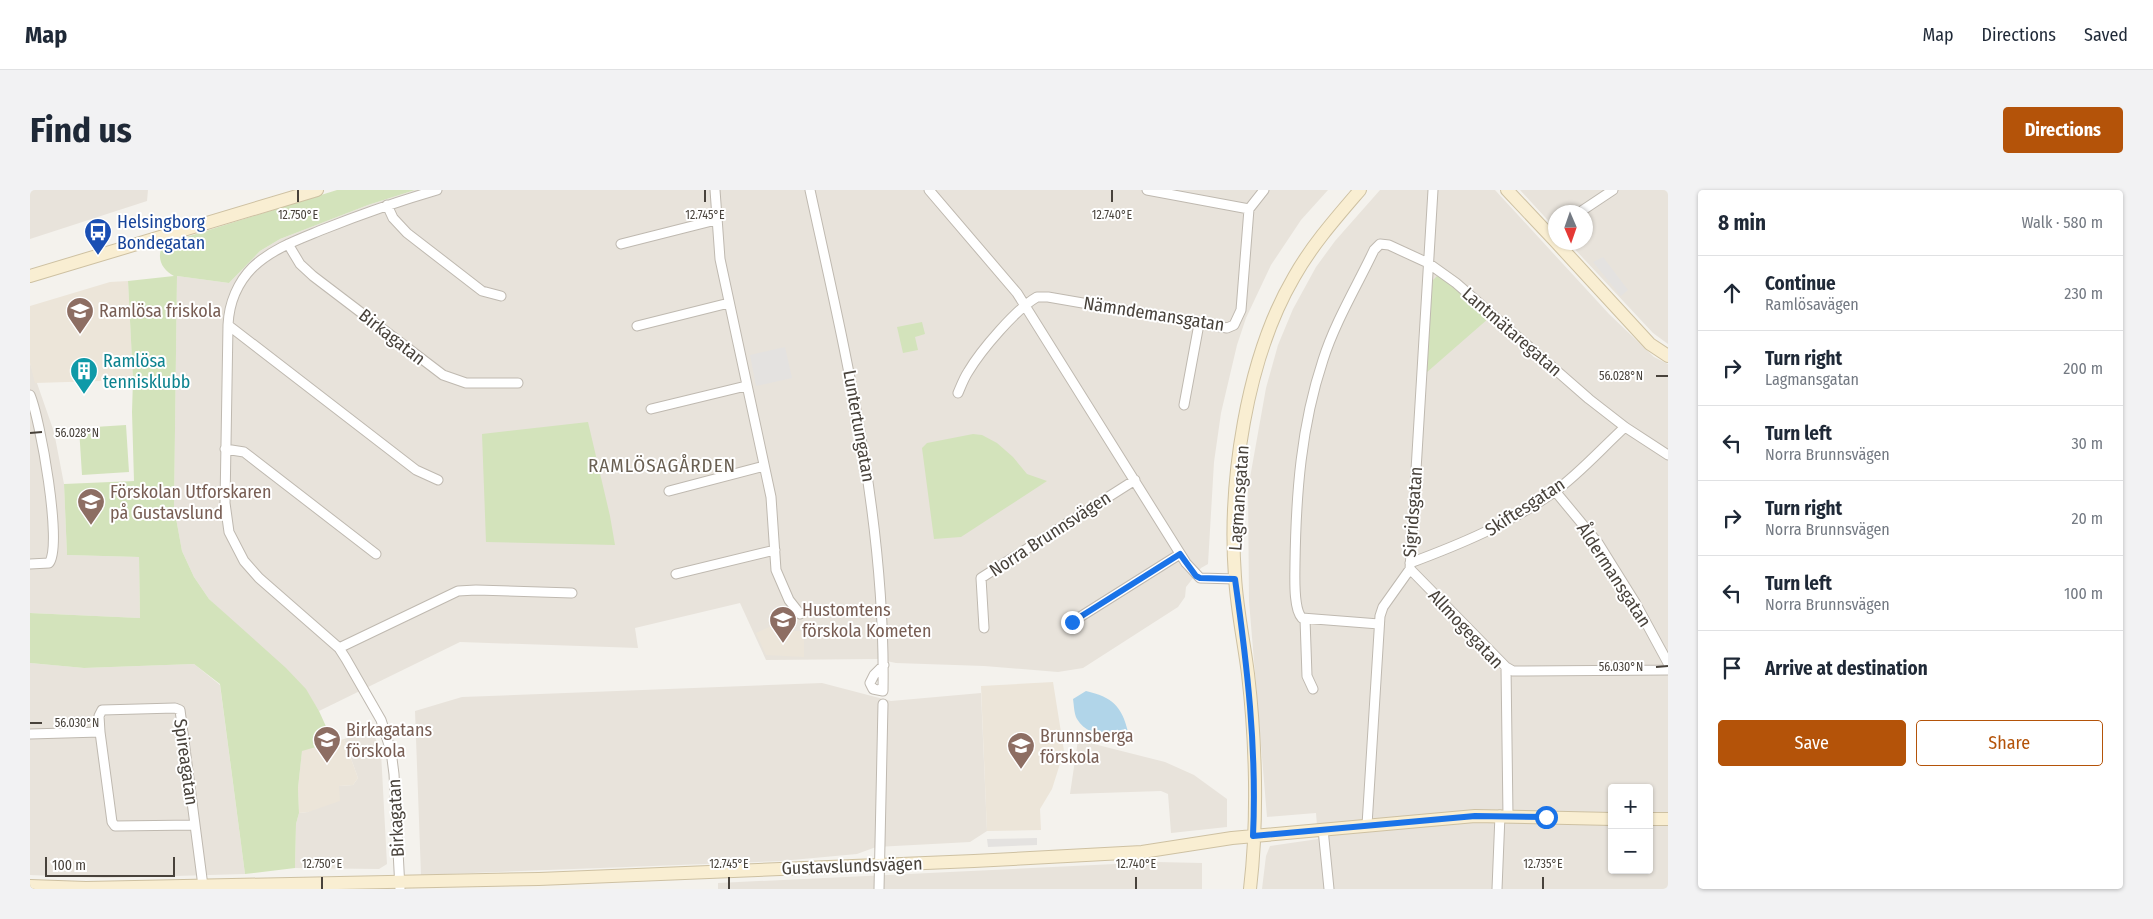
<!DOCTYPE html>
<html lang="en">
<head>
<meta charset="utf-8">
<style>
  :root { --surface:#fff; --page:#f2f2f3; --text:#1f2937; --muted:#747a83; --line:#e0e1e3; --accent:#b45309 }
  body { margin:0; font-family:"Fira Sans Condensed",sans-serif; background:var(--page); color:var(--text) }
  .controls { position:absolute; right:15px; bottom:15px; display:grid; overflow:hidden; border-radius:5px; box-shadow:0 1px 4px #0004 }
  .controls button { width:45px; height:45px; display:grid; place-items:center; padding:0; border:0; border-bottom:1px solid var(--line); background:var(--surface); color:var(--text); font:25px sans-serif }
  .compass { position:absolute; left:1518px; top:15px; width:45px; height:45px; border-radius:50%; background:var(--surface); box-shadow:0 1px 4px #0004; rotate:178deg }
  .scale { position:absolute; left:15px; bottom:12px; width:130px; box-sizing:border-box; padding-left:5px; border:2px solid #48423b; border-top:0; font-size:14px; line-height:18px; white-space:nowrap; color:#48423b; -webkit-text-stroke:4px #fff; paint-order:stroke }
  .stop { position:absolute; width:15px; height:15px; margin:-11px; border:4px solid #1a73e8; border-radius:50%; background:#fff }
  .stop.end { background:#1a73e8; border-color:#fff; box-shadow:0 1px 5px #0008 }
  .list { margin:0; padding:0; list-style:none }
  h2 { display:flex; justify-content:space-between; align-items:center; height:65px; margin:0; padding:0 20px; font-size:21px }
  h2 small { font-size:16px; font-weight:400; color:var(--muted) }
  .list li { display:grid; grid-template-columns:32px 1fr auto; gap:15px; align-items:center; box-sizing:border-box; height:75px; padding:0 20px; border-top:1px solid var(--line) }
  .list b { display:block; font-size:19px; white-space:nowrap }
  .list p { margin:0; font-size:16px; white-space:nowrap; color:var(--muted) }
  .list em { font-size:16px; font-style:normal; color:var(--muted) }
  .actions { display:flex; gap:10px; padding:15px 20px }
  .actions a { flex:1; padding:11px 0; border:1px solid var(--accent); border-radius:5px; text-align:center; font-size:18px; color:var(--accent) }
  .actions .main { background:var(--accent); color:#fff }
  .icon { flex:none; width:28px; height:28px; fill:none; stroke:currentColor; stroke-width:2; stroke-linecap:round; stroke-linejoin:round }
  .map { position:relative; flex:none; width:1638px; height:699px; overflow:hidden; border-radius:5px }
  header { display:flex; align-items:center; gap:30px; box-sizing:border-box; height:70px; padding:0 25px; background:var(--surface); border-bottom:1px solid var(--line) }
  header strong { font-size:24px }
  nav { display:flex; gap:28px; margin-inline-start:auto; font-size:18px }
  .intro { display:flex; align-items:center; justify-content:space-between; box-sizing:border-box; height:120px; padding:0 30px }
  h1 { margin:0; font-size:35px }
  .button { padding:12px 22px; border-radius:5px; background:var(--accent); color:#fff; font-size:18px; font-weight:700 }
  main { display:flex; gap:30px; padding:0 30px }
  aside { flex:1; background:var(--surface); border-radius:5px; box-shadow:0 1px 4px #0004 }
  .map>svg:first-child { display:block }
  .residential { fill:#e8e3db; fill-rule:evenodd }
  .education { fill:#ece5d9 }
  .green { fill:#d3e3bb }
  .parking { fill:#e4e2e0 }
  .water { fill:#b1d5e9 }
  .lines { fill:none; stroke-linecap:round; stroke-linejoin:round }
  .street-casing { stroke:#bfb9b0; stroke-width:11 }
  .secondary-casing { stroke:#cec1a2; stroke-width:14 }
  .street { stroke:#fff; stroke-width:9 }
  .secondary { stroke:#f9eed2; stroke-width:12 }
  .route { stroke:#1a73e8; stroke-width:6 }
  .ticks { fill:none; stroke:#48423b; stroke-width:2 }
  .labels { text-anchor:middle; stroke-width:4; stroke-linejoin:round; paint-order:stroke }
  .transit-label { font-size:18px; fill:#164399; stroke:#fff; text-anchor:start }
  .education-label { font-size:18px; fill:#785e54; stroke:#fff; text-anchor:start }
  .street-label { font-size:18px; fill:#48423b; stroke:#fff }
  .culture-label { font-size:18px; fill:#0d838f; stroke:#fff; text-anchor:start }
  .neighbourhood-label { font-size:19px; letter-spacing:1px; fill:#6a6053; stroke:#fff }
  .ticks-label { font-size:12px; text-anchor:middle; fill:#48423b; stroke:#fff; stroke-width:4; stroke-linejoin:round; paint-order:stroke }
</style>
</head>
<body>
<header>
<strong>Map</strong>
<nav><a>Map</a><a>Directions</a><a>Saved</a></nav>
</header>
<div class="intro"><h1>Find us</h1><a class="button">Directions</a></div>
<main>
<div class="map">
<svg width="1638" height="699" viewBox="0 0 1638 699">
  <rect width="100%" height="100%" fill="#f4f2ed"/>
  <path class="residential" d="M 0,0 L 118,0 L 117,11 L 0,49 Z
    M 385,0 L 1298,0 L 1271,30 L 1241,75 L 1216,128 L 1207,155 L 1191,223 L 1184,272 L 1178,374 L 1171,378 L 1156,397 L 1155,407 L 1148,417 L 1053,478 L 1028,482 L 954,476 L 866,473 L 847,469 L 736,470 L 710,413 L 605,438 L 608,458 L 430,452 L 289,521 L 275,499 L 179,409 L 164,387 L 152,361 L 144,317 L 147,86 L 199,93 L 230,61 L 250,49 L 338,15 Z
    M 1350,0 L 1465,0 L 1579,124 L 1624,167 L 1638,174 L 1638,699 L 1232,699 L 1236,666 L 1240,656 L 1288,649 L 1286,623 L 1237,627 L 1219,411 L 1218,299 L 1236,198 L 1248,155 L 1263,119 L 1286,77 L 1305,51 ZM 1582,598 L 1619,598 L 1619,680 L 1582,680 Z
    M 1490,0 L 1638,0 L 1638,154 L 1623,143 L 1539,53 L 1556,52 L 1556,22 L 1526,22 L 1525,38 Z
    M 0,173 L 24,242 L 34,294 L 37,365 L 109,367 L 110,428 L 0,423 Z
    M 0,473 L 54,478 L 164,474 L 190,495 L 215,684 L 74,688 L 0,685 Z
    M 792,493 L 861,511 L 951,503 L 957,641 L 940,652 L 846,657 L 827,664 L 751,671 L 391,685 L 385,521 L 432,507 Z
    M 342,540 L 351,562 L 357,674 L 349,679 L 265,678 L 266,634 L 269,623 L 278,622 L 309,596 L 323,595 L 328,588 L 314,549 Z
    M 1048,550 L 1135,572 L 1164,585 L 1197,609 L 1197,637 L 1141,643 L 1138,604 L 1131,601 L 1040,604 Z
    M 1127,672 L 1172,673 L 1172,699 L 688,699 L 688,693 Z"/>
  <path class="education" d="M 98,91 L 103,190 L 5,193 L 0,173 L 0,116 L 80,92 Z
    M 761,427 L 764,435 L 760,439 L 763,441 L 774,441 L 774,467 L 736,465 L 726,443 Z
    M 1023,492 L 1034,561 L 1022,599 L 1010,619 L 1011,640 L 957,641 L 951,496 Z
    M 314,549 L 328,588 L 323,595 L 309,596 L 310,611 L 278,622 L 269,623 L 268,598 L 272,560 Z"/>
  <path class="green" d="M 307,0 L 385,0 L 338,15 L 250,49 L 230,61 L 199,93 L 147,86 L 144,317 L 152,361 L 164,387 L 179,409 L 256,478 L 276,499 L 289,521 L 303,552 L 272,561 L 268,598 L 269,623 L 266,634 L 265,678 L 215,684 L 190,494 L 164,474 L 54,478 L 0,473 L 0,423 L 110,428 L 109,367 L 37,365 L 34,294 L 104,291 L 102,222 L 103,190 L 98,91 L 144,86 C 132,80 125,67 134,54 Z
    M 1407,86 L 1416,89 L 1459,128 L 1396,183 L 1401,92 Z
    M 892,132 L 895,144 L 885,147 L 888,160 L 873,163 L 867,137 Z
    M 558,232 L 580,326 L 585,355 L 456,352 L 452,244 Z
    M 96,235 L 99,282 L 52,285 L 49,238 Z
    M 943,244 L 952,245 L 967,253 L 983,267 L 997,284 L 1017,291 L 931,347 L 904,349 L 892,258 L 897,253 Z"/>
  <path class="parking" d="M 1573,67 L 1598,100 L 1591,106 L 1563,72 Z
    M 755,157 L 762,188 L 726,196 L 720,165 Z
    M 1007,648 L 1007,655 L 958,657 L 957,649 Z"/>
  <path class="water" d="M 1056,501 C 1082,507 1092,516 1098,542 C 1082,549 1057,546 1047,529 C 1044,524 1044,515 1043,509 Z"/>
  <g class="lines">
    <defs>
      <path id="street" d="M 685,0 L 690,69 L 741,307 L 746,380 L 759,410 L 770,424
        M 780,0 C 816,166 856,330 853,501 L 843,499 L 840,493 L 844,485 L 854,475
        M 899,0 L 987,103 L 1156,373 L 1170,388 L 1205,389
        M 1117,0 L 1219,19
        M 357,15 L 363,28 L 377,43 L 452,101 L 471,106
        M 1550,22 L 1583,0
        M 258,54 L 270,74 L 283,86 L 413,185 L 436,193 L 488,193
        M 591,54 L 686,30
        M 198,135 L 386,280 L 408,290
        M 607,136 L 699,113
        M 928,203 C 931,196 934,188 938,182 C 951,160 986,119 1007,107 L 1018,107 L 1197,138 L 1204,135 L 1211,120 L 1219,19 L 1234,0
        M 0,205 C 10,228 33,356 19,373 L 0,374
        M 1154,215 L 1169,134
        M 621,219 L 716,196
        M 195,259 L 214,262 L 346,364
        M 639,301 L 734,276
        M 1525,301 L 1568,353 L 1606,414 L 1638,473
        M 1380,373 C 1431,354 1479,334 1524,302 C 1549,284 1572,258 1595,237
        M 1380,379 L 1476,477 L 1478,626
        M 646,384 L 745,360
        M 1275,429 L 1277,486 L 1283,499
        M 1042,432 L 1150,364
        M 1349,434 L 1272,428 C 1263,419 1265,386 1265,373 C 1266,304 1271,236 1293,170 C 1305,132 1327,96 1344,60 L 1350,54 L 1359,55 L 1398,73 L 1426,93 L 1559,209 L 1595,237 L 1638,265
        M 954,438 L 951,388 L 1105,290
        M 309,458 L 428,401 L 446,400 L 542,403
        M 1476,477 L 1483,481 L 1638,480
        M 70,542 L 82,632 L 85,636 L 165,635
        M 0,544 L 70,542 L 69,526 L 72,520 L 145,518 L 150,520 L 173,696
        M 1337,635 L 1350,426 L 1353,417 L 1380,379 L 1403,0
        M 1293,639 L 1299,699
        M 370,699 L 364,584 L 361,561 L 351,530 L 316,469 L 309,458 L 229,388 L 214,371 L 199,342 L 195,313 L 198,135 C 199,113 208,92 223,77 C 243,58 270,49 294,39 C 332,24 369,11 407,0
        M 849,699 L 853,514
        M 1467,699 L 1470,625"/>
      <path id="secondary" d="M 1477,0 L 1526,52
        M 1526,52 L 1620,154 L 1638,166
        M 0,86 L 287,0
        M 1619,629 L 1638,629
        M 0,696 L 56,698 L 509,689 L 944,671 L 1112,662 L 1202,648 L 1445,626 L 1582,629
        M 1220,699 C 1228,632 1226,552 1218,484 C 1214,452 1207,420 1205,387 C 1198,293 1216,169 1264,87 C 1282,55 1306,28 1330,0"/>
    </defs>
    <use href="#street" class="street-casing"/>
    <use href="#secondary" class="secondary-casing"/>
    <use href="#street" class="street"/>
    <use href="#secondary" class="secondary"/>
  </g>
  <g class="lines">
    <path class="route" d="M 1042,432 L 1150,364 L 1166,386 L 1170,388 L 1205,389 C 1217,474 1227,559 1223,646 L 1445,626 L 1516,627"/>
  </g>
  <path class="ticks" d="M 268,0 L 268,12M 675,0 L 675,12M 1082,0 L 1082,12M 1626,186 L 1638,186M 0,243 L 12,242M 1626,477 L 1638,476M 0,533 L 12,533M 292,687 L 292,699M 699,687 L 699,699M 1106,687 L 1106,699M 1513,687 L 1513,699"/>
  <defs>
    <symbol id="bus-pin" viewBox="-11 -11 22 30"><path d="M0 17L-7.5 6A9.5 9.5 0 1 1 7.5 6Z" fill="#1a4fb4" stroke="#fff"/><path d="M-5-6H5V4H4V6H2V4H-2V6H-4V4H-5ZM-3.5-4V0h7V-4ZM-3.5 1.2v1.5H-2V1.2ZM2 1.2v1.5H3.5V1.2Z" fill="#fff"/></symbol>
    <symbol id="school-pin" viewBox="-11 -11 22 30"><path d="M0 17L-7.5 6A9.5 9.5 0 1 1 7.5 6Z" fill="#8d6e63" stroke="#fff"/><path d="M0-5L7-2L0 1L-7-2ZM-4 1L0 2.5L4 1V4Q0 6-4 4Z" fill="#fff"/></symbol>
    <symbol id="building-pin" viewBox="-11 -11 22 30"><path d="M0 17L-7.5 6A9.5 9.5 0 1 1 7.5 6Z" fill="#0f9aa8" stroke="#fff"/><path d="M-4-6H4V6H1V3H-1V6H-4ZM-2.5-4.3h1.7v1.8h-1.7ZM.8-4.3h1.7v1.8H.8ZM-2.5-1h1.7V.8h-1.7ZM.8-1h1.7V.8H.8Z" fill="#fff"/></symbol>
  </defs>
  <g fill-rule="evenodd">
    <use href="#bus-pin" x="52" y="26" width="32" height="43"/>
    <use href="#school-pin" x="34" y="105" width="32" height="43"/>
    <use href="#building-pin" x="38" y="165" width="32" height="43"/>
    <use href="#school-pin" x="45" y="296" width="32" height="43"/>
    <use href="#school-pin" x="737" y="414" width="32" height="43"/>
    <use href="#school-pin" x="281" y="534" width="32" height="43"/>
    <use href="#school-pin" x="975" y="540" width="32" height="43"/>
  </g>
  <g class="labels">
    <g class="transit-label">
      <text x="87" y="38">Helsingborg<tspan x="87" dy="21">Bondegatan</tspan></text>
    </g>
    <g class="education-label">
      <text x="69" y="127">Ramlösa friskola</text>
      <text x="80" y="308">Förskolan Utforskaren<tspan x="80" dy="21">på Gustavslund</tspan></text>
      <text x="772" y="426">Hustomtens<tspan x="772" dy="21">förskola Kometen</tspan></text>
      <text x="316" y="546">Birkagatans<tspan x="316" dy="21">förskola</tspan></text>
      <text x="1010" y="552">Brunnsberga<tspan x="1010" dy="21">förskola</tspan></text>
    </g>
    <g class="street-label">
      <text transform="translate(1124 124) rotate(9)" y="6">Nämndemansgatan</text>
      <text transform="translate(1482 142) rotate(41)" y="6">Lantmätaregatan</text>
      <text transform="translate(362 147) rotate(38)" y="6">Birkagatan</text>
      <text transform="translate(829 236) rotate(80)" y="6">Luntertungatan</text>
      <text transform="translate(1209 308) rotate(-86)" y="6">Lagmansgatan</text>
      <text transform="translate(1495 317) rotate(-33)" y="6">Skiftesgatan</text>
      <text transform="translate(1383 322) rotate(-86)" y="6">Sigridsgatan</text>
      <text transform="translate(1020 344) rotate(-33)" y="6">Norra Brunnsvägen</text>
      <text transform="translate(1584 385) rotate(57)" y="6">Åldermansgatan</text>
      <text transform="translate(1436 439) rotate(47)" y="6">Allmogegatan</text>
      <text transform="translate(156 572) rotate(82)" y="6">Spireagatan</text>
      <text transform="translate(366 628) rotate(-93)" y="6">Birkagatan</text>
      <text transform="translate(822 676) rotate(-2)" y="6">Gustavslundsvägen</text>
    </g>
    <g class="culture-label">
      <text x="73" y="177">Ramlösa<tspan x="73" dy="21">tennisklubb</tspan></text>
    </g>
    <g class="neighbourhood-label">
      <text x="632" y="282">RAMLÖSAGÅRDEN</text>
    </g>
  </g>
  <g class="ticks-label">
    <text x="268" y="29">12.750°E</text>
    <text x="675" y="29">12.745°E</text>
    <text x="1082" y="29">12.740°E</text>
    <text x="1591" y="190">56.028°N</text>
    <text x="47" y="247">56.028°N</text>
    <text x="1591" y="481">56.030°N</text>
    <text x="47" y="537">56.030°N</text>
    <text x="292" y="678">12.750°E</text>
    <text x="699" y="678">12.745°E</text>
    <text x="1106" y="678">12.740°E</text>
    <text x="1513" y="678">12.735°E</text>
  </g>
</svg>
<div class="controls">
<button>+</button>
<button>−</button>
</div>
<svg class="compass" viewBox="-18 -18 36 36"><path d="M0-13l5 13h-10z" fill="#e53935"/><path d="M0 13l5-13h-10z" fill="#747a83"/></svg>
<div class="scale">100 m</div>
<div class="stop" style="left:1516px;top:627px"></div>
<div class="stop end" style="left:1042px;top:432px"></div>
</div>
<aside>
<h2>8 min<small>Walk · 580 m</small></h2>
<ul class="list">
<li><svg class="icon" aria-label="ahead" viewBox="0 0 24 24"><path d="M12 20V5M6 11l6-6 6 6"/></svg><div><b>Continue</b><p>Ramlösavägen</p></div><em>230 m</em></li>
<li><svg class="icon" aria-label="right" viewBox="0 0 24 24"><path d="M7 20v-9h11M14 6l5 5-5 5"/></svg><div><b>Turn right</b><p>Lagmansgatan</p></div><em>200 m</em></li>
<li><svg class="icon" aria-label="left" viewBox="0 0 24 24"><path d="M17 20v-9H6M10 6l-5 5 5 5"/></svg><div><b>Turn left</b><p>Norra Brunnsvägen</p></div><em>30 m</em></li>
<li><svg class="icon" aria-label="right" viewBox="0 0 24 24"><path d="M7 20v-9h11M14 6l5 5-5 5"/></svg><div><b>Turn right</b><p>Norra Brunnsvägen</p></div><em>20 m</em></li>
<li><svg class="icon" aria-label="left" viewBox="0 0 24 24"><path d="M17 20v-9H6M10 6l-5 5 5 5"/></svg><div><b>Turn left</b><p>Norra Brunnsvägen</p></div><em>100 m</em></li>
<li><svg class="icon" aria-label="arrive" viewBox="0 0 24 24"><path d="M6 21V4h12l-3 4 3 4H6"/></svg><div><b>Arrive at destination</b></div></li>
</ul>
<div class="actions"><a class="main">Save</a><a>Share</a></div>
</aside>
</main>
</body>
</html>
